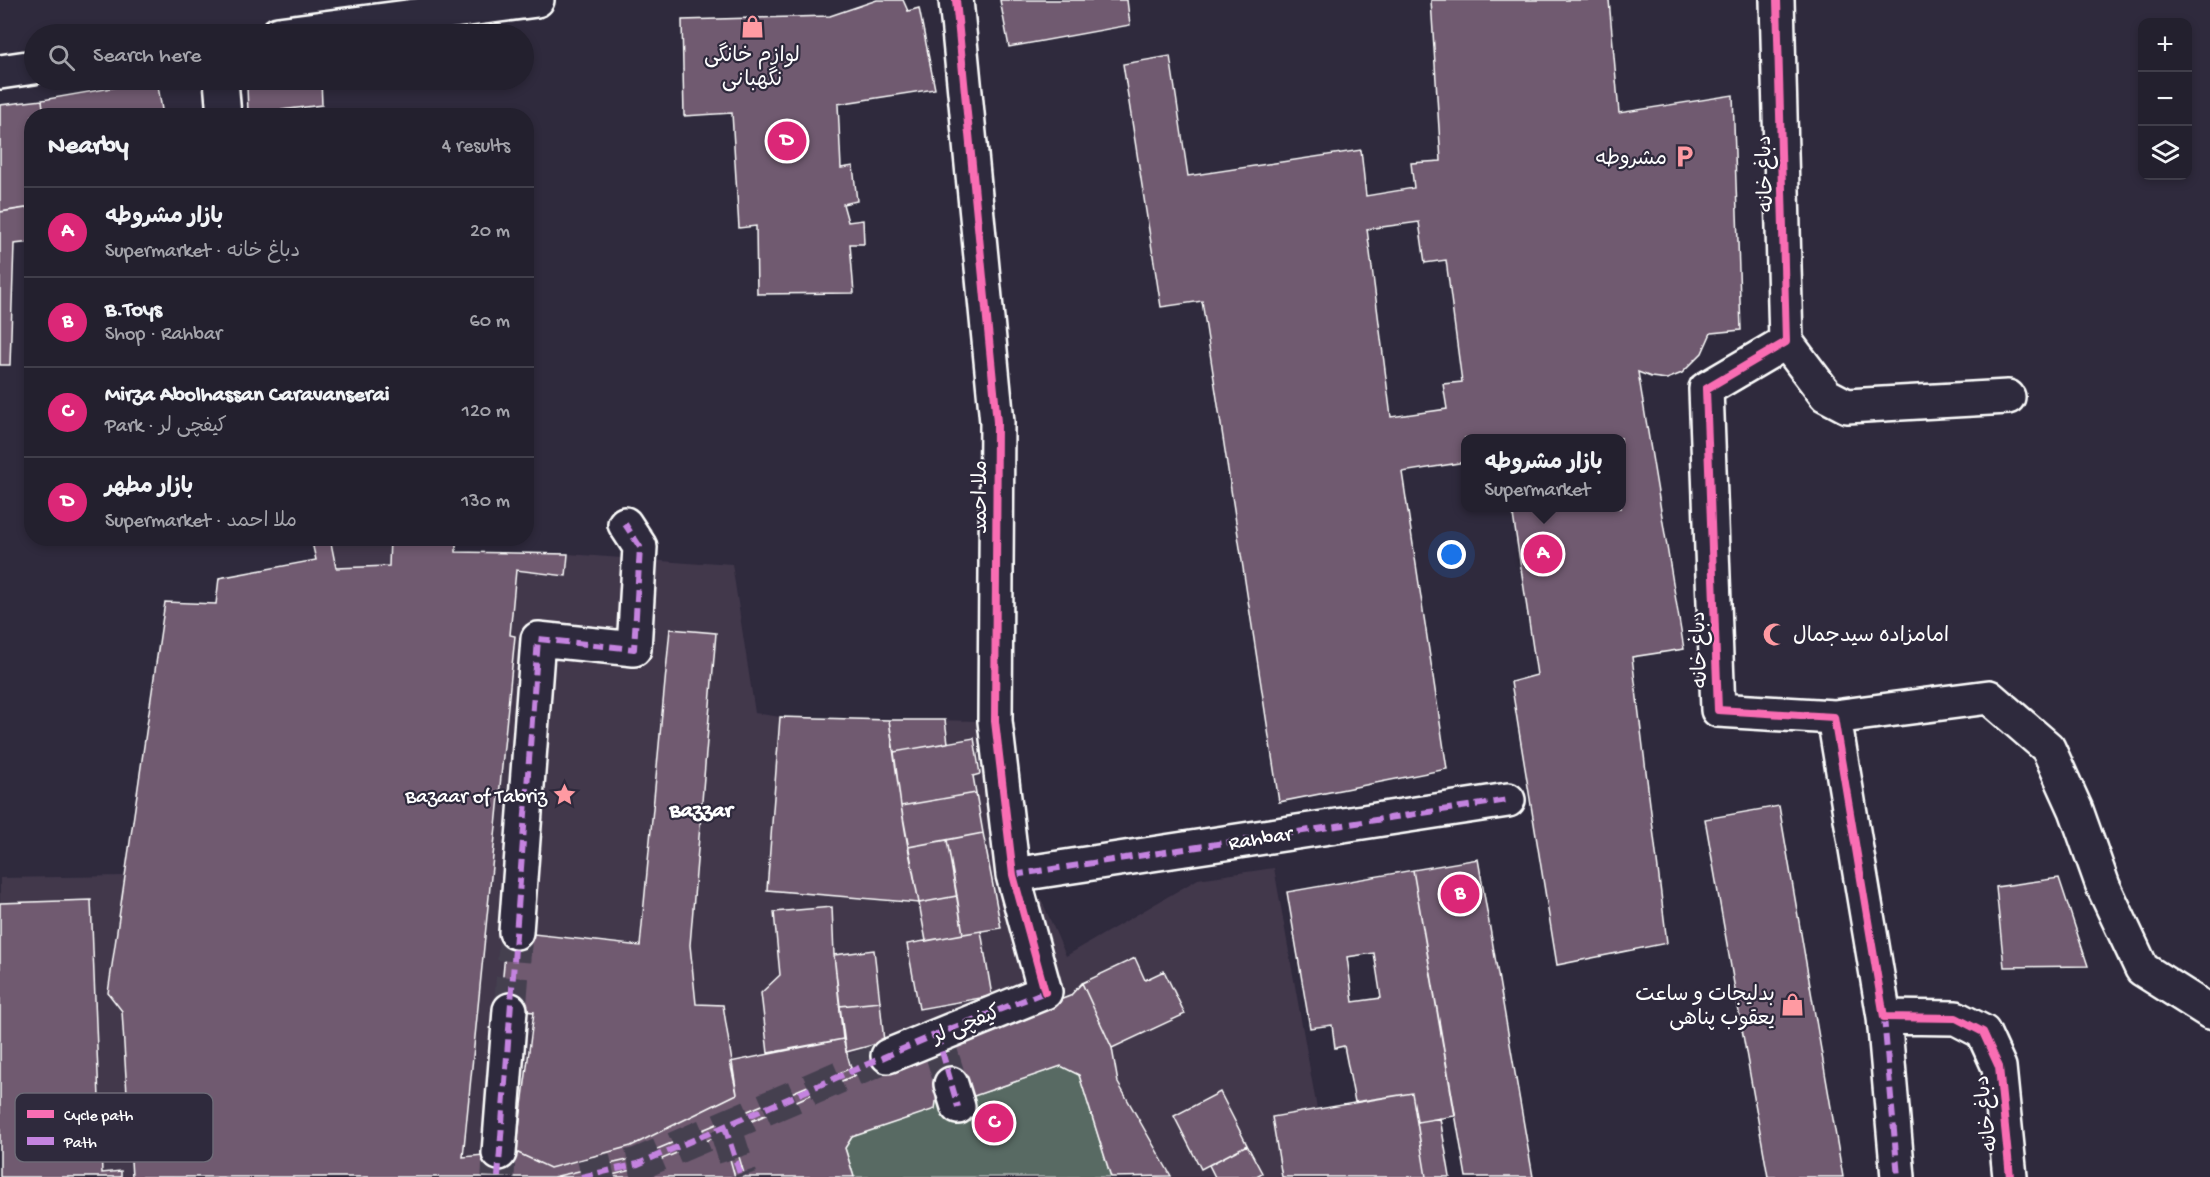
<!DOCTYPE html>
<html lang="en">
<head>
<meta charset="utf-8">
<style>
  :root { --surface:#23202e; --page:#2f2d3a; --text:#f1f3f6; --muted:#a3a3aa; --line:#403e4a; --accent:#db2777 }
  body { margin:0; font-family:"Gochi Hand","Playpen Sans Arabic",sans-serif; background:var(--page); color:var(--text) }
  .controls { position:absolute; right:18px; top:18px; display:grid; overflow:hidden; border-radius:12px; box-shadow:0 3px 9px #0003 }
  .controls button { width:54px; height:54px; display:grid; place-items:center; padding:0; border:0; border-bottom:2px solid var(--line); background:var(--surface); color:var(--text); font:30px sans-serif }
  .you { position:absolute; left:1452px; top:555px; width:21px; height:21px; margin:-15px; border:4px solid #fff; border-radius:50%; background:#1a73e8; box-shadow:0 0 0 9px #1a73e833 }
  .badge { display:grid; place-items:center; width:39px; height:39px; border-radius:50%; background:var(--accent); color:#fff; font-size:20px; font-weight:700 }
  .pin { position:absolute; translate:-50% -50%; border:3px solid #fff; box-shadow:0 2px 6px #0006 }
  .popup { position:absolute; left:1461px; top:434px; width:165px; height:78px; box-sizing:border-box; display:grid; place-content:center; border-radius:12px; background:var(--surface); filter:drop-shadow(0 2px 4px #0005); font-size:20px; white-space:nowrap; color:var(--muted) }
  .popup b { font-size:22px; color:var(--text) }
  .popup::after { content:''; position:absolute; left:50%; top:100%; margin-left:-12px; border:12px solid transparent; border-top-color:var(--surface) }
  .list { margin:0; padding:0; list-style:none }
  h2 { display:flex; justify-content:space-between; align-items:center; height:78px; margin:0; padding:0 24px; font-size:26px }
  h2 small { font-size:20px; font-weight:400; color:var(--muted) }
  .list li { display:grid; grid-template-columns:39px 1fr auto; gap:18px; align-items:center; box-sizing:border-box; height:90px; padding:0 24px; border-top:2px solid var(--line) }
  .list b { display:block; font-size:22px; white-space:nowrap }
  .list p { margin:0; font-size:20px; white-space:nowrap; color:var(--muted) }
  .list em { font-size:20px; font-style:normal; color:var(--muted) }
  .icon { flex:none; width:33px; height:33px; fill:none; stroke:currentColor; stroke-width:2; stroke-linecap:round; stroke-linejoin:round }
  .map { position:relative; flex:none; width:2210px; height:1177px; overflow:hidden }
  .search { position:absolute; background:var(--surface); box-shadow:0 3px 9px #0003; left:24px; top:24px; width:510px; height:66px; display:flex; align-items:center; gap:15px; box-sizing:border-box; padding:0 21px; border-radius:33px; color:var(--muted); font-size:22px }
  .panel { position:absolute; background:var(--surface); box-shadow:0 3px 9px #0003; left:24px; top:108px; width:510px; height:438px; border-radius:24px }
  .map>svg:first-child { display:block }
  .built { fill:#42384c }
  .green { fill:#586a63; stroke:#acb4b1; stroke-width:1.5 }
  .building { fill:#6f5a6f; stroke:#fff; stroke-width:1.5; fill-rule:evenodd }
  .lines { fill:none; stroke-linecap:round; stroke-linejoin:round }
  .minor-tunnel { stroke:#443f50; stroke-width:33; stroke-dasharray:33 16; stroke-linecap:butt }
  .minor-casing { stroke:#fff; stroke-width:38 }
  .major-casing { stroke:#fff; stroke-width:38 }
  .minor { stroke:#2f2a3d; stroke-width:33 }
  .major { stroke:#2f2a3d; stroke-width:33 }
  .quiet { stroke:#c483df; stroke-width:6; stroke-dasharray:12 6; stroke-linecap:butt }
  .cycleway-casing { stroke:#2f2a3d; stroke-width:11 }
  .cycleway { stroke:#f96db3; stroke-width:8 }
  .labels { text-anchor:middle; stroke-width:4.5; stroke-linejoin:round; paint-order:stroke }
  .poi-label { font-size:21px; fill:#fff; stroke:#2f2a3d; text-anchor:end }
  .street-label { font-size:21px; fill:#fff; stroke:#2f2a3d }
  .neighbourhood-label { font-size:22px; font-weight:bold; fill:#fff; stroke:#2f2a3d }
  .key { fill:#2f2a3d; stroke:#6d6a77; stroke-width:1.5 }
  .key-label { font-size:16px; fill:#fff }
</style>
</head>
<body>
<div class="map">
<svg width="2210" height="1177" viewBox="0 0 2210 1177">
  <rect width="100%" height="100%" fill="#2f2a3d"/>
  <filter id="ink" filterUnits="userSpaceOnUse"><feTurbulence type="fractalNoise" baseFrequency=".0167" numOctaves="2"/><feDisplacementMap in="SourceGraphic" scale="12" xChannelSelector="R" yChannelSelector="G"/><feConvolveMatrix kernelMatrix="1 2 1 2 8 2 1 2 1" color-interpolation-filters="sRGB"/></filter>
  <g filter="url(#ink)">
    <path class="built" d="M 311,539 L 456,539 L 456,552 L 568,554 L 701,564 L 704,562 L 732,564 L 755,713 L 780,717 L 980,721 L 1012,905 L 1041,899 L 1066,956 L 1198,879 L 1274,868 L 1317,1109 L 1412,1093 L 1426,1177 L 0,1177 L 0,878 L 124,876 L 165,602 L 216,604 L 219,578 L 316,560 Z"/>
    <path class="green" d="M 1061,1066 L 1079,1075 L 1111,1177 L 854,1177 L 845,1148 L 852,1137 L 938,1088 L 958,1082 L 974,1096 Z"/>
    <path class="building" d="M 877,0 L 903,0 L 908,11 L 919,8 L 935,89 L 838,104 L 841,168 L 853,166 L 857,201 L 843,204 L 848,222 L 863,220 L 864,244 L 850,244 L 854,293 L 757,294 L 756,226 L 739,228 L 732,113 L 684,116 L 682,20 L 830,16 Z
      M 1000,0 L 1127,0 L 1130,25 L 1009,47 Z
      M 1431,0 L 1609,0 L 1619,113 L 1733,95 L 1741,330 L 1711,333 L 1702,353 L 1682,373 L 1667,379 L 1651,377 L 1638,372 L 1684,649 L 1632,657 L 1667,943 L 1557,965 L 1511,682 L 1537,675 L 1512,508 L 1621,508 L 1621,438 L 1465,438 L 1465,462 L 1402,472 L 1447,769 L 1279,802 L 1202,301 L 1161,307 L 1123,64 L 1170,56 L 1188,176 L 1361,150 L 1366,196 L 1414,188 L 1411,163 L 1441,161 ZM 1419,222 L 1425,263 L 1446,260 L 1462,382 L 1443,384 L 1447,409 L 1391,417 L 1367,229 Z
      M 157,80 L 163,116 L 44,116 L 42,100 Z
      M 249,80 L 321,80 L 322,105 L 248,114 L 247,85 Z
      M 42,100 L 44,116 L 32,116 L 32,207 L 0,212 L 0,105 Z
      M 32,207 L 32,242 L 14,244 L 10,365 L 0,365 L 0,212 Z
      M 311,538 L 330,538 L 336,568 L 389,566 L 390,538 L 456,538 L 456,552 L 568,554 L 566,576 L 516,570 L 510,635 L 515,636 L 463,1157 L 494,1154 L 492,1177 L 132,1177 L 122,1011 L 108,993 L 165,602 L 216,604 L 219,578 L 316,560 Z
      M 670,629 L 716,633 L 690,945 L 696,1004 L 723,1005 L 737,1094 L 631,1146 L 550,1168 L 516,1152 L 534,1012 L 500,1009 L 507,931 L 640,946 Z
      M 780,717 L 889,720 L 901,806 L 919,903 L 767,890 Z
      M 889,720 L 945,720 L 948,743 L 894,752 Z
      M 974,738 L 980,774 L 973,776 L 976,793 L 901,806 L 894,752 Z
      M 976,793 L 983,833 L 908,847 L 901,806 Z
      M 1779,806 L 1843,1177 L 1768,1177 L 1705,819 Z
      M 983,833 L 1001,928 L 963,934 L 947,840 Z
      M 947,840 L 957,896 L 919,903 L 908,847 Z
      M 1478,859 L 1533,1177 L 1466,1177 L 1413,870 Z
      M 1413,870 L 1455,1116 L 1417,1122 L 1412,1093 L 1355,1102 L 1344,1046 L 1335,1048 L 1332,1025 L 1310,1028 L 1287,892 ZM 1374,953 L 1381,998 L 1353,1002 L 1347,957 Z
      M 2059,878 L 2088,966 L 2004,967 L 1996,887 Z
      M 957,896 L 963,934 L 926,941 L 919,903 Z
      M 91,900 L 102,1173 L 121,1171 L 121,1177 L 0,1177 L 0,903 Z
      M 832,907 L 834,955 L 843,1039 L 768,1053 L 761,993 L 780,975 L 774,912 Z
      M 981,931 L 992,996 L 919,1009 L 907,944 Z
      M 874,950 L 880,1002 L 840,1006 L 834,955 Z
      M 1135,958 L 1145,980 L 1164,971 L 1185,1014 L 1112,1048 L 1082,983 Z
      M 1082,983 L 1112,1048 L 1118,1083 L 1171,1176 L 1111,1177 L 1079,1075 L 1061,1066 L 974,1096 L 958,1082 L 946,1044 L 1070,996 Z
      M 880,1002 L 884,1042 L 846,1052 L 840,1006 Z
      M 843,1039 L 851,1068 L 636,1158 L 553,1177 L 503,1177 L 504,1153 L 516,1152 L 550,1168 L 631,1146 L 737,1094 L 730,1062 Z
      M 946,1044 L 958,1082 L 944,1086 L 932,1048 Z
      M 932,1048 L 944,1086 L 938,1088 L 935,1109 L 852,1137 L 845,1148 L 854,1177 L 745,1177 L 731,1130 L 853,1076 Z
      M 851,1068 L 853,1076 L 723,1134 L 719,1123 Z
      M 1220,1092 L 1247,1145 L 1201,1169 L 1174,1116 Z
      M 1412,1093 L 1426,1177 L 1282,1177 L 1272,1117 Z
      M 1440,1118 L 1450,1177 L 1426,1177 L 1417,1122 Z
      M 719,1123 L 723,1134 L 640,1168 L 604,1177 L 553,1177 L 636,1158 Z
      M 731,1130 L 745,1177 L 735,1177 L 723,1134 Z
      M 723,1134 L 735,1177 L 604,1177 L 640,1168 Z
      M 1247,1145 L 1262,1173 L 1255,1177 L 1215,1177 L 1209,1165 Z
      M 504,1153 L 503,1177 L 492,1177 L 494,1154 Z"/>
    <g class="lines">
      <path class="minor-tunnel" d="M 510,1010 L 516,932
        M 939,1045 L 951,1084
        M 725,1127 L 741,1177
        M 498,1177 L 499,1153
        M 581,1177 L 638,1164 L 888,1056"/>
      <defs>
        <path id="minor" d="M 1777,0 L 1786,342 L 1706,389 L 1718,710 L 1834,717 L 1884,1017 L 1956,1018 L 1983,1032 L 1999,1067 L 2010,1177
          M 221,80 L 224,116
          M 1786,342 L 1826,395 L 1847,406 L 2008,397
          M 1834,717 L 1989,697 L 2048,748 L 2076,810 L 2103,886 L 2142,969 L 2210,1012
          M 1013,875 L 1508,800
          M 516,932 L 538,639 L 634,649 L 640,547 L 625,524
          M 1884,1017 L 1898,1177
          M 888,1056 L 1045,992 L 1013,875 L 995,721 L 997,422 L 956,0
          M 951,1084 L 958,1107
          M 499,1153 L 510,1010"/>
        <path id="major" d="M 278,34 L 537,0
          M 0,72 L 34,67"/>
      </defs>
      <use href="#minor" class="minor-casing"/>
      <use href="#major" class="major-casing"/>
      <use href="#minor" class="minor"/>
      <use href="#major" class="major"/>
      <path class="quiet" d="M 1013,875 L 1508,800
        M 1884,1017 L 1898,1177
        M 937,1034 L 958,1107
        M 725,1127 L 741,1177
        M 498,1177 L 538,639 L 634,649 L 640,547 L 625,524
        M 581,1177 L 638,1164 L 937,1034 L 1045,992"/>
      <defs>
        <path id="cycleway" d="M 956,0 L 997,422 L 995,721 L 1013,875 L 1045,992
          M 1777,0 L 1786,342 L 1706,389 L 1718,710 L 1834,717 L 1884,1017 L 1956,1018 L 1983,1032 L 1999,1067 L 2010,1177"/>
      </defs>
      <use href="#cycleway" class="cycleway-casing"/>
      <use href="#cycleway" class="cycleway"/>
    </g>
  </g>
  <defs>
    <symbol id="shop-bare" viewBox="-9 -9 18 18"><path d="M-5-2.5h2.3a2.7 3.5 0 0 1 5.4 0H5L5.5 6h-11ZM-1.5-2.5h3a1.5 2.3 0 0 0-3 0Z" fill="#ff9aa2" stroke="#2f2a3d" stroke-width="2.5" paint-order="stroke"/></symbol>
    <symbol id="parking-bare" viewBox="-9 -9 18 18"><path d="M-3.5-5.5H1a3.5 3.5 0 0 1 0 7H-1V5.5H-3.5ZM-1-3.4V-.6H.8a1.4 1.4 0 0 0 0-2.8Z" fill="#ff9aa2" stroke="#2f2a3d" stroke-width="2.5" paint-order="stroke"/></symbol>
    <symbol id="mosque-bare" viewBox="-9 -9 18 18"><path d="M3.5-4.9A6 6 0 1 0 3.5 4.9A5 5 0 1 1 3.5-4.9Z" fill="#ff9aa2" stroke="#2f2a3d" stroke-width="2.5" paint-order="stroke"/></symbol>
    <symbol id="sight-bare" viewBox="-9 -9 18 18"><path d="M0-6L1.8-2.2L6-1.7L2.9 1.2L3.7 5.4L0 3.3L-3.7 5.4L-2.9 1.2L-6-1.7L-1.8-2.2Z" fill="#ff9aa2" stroke="#2f2a3d" stroke-width="2.5" paint-order="stroke"/></symbol>
  </defs>
  <g fill-rule="evenodd">
    <use href="#shop-bare" x="736" y="10" width="33" height="33"/>
    <use href="#parking-bare" x="1668" y="140" width="33" height="33"/>
    <use href="#mosque-bare" x="1758" y="618" width="33" height="33"/>
    <use href="#sight-bare" x="548" y="778" width="33" height="33"/>
    <use href="#shop-bare" x="1776" y="988" width="33" height="33"/>
  </g>
  <g class="labels">
    <g class="poi-label">
      <text x="752" y="61" text-anchor="middle">لوازم خانگی<tspan x="752" dy="24">نگهبانی</tspan></text>
      <text x="1667" y="164">مشروطه</text>
      <text x="1793" y="641" text-anchor="start">امامزاده سیدجمال</text>
      <text x="547" y="802">Bazaar of Tabriz</text>
      <text x="1775" y="1000">بدلیجات و ساعت<tspan x="1775" dy="24">یعقوب پناهی</tspan></text>
    </g>
    <g class="street-label">
      <text transform="translate(1764 174) rotate(-92)" y="7">دباغ خانه</text>
      <text transform="translate(979 497) rotate(-90)" y="7">ملا احمد</text>
      <text transform="translate(1698 650) rotate(-92)" y="7">دباغ خانه</text>
      <text transform="translate(1260 837) rotate(-9)" y="7">Rahbar</text>
      <text transform="translate(966 1023) rotate(-22)" y="7">کیفچی لر</text>
      <text transform="translate(1985 1114) rotate(-97)" y="7">دباغ خانه</text>
    </g>
    <g class="neighbourhood-label">
      <text x="701" y="816">Bazzar</text>
    </g>
  </g>
  <rect x="15" y="1093" width="198" height="69" rx="9" class="key"/>
  <rect x="27" y="1110" width="27" height="8" fill="#f96db3"/>
  <rect x="27" y="1137" width="27" height="8" fill="#c483df"/>
  <g class="key-label">
    <text x="64" y="1120">Cycle path</text>
    <text x="64" y="1147">Path</text>
  </g>
</svg>
<div class="controls">
<button>+</button>
<button>−</button>
<button><svg class="icon" aria-label="layers" viewBox="0 0 24 24"><path d="M12 4l9 5-9 5-9-5zM3 14l9 5 9-5"/></svg></button>
</div>
<div class="you"></div>
<div class="pin badge" style="left:1543px;top:554px">A</div>
<div class="popup"><b>بازار مشروطه</b>Supermarket</div>
<div class="pin badge" style="left:1460px;top:894px">B</div>
<div class="pin badge" style="left:994px;top:1123px">C</div>
<div class="pin badge" style="left:787px;top:141px">D</div>
<div class="search"><svg class="icon" aria-label="search" viewBox="0 0 24 24"><circle cx="10" cy="10" r="6"/><path d="M15 15l6 6"/></svg>Search here</div>
<section class="panel">
<h2>Nearby<small>4 results</small></h2>
<ul class="list">
<li><span class="badge">A</span><div><b>بازار مشروطه</b><p>Supermarket · دباغ خانه</p></div><em>20 m</em></li>
<li><span class="badge">B</span><div><b>B.Toys</b><p>Shop · Rahbar</p></div><em>60 m</em></li>
<li><span class="badge">C</span><div><b>Mirza Abolhassan Caravanserai</b><p>Park · کیفچی لر</p></div><em>120 m</em></li>
<li><span class="badge">D</span><div><b>بازار مطهر</b><p>Supermarket · ملا احمد</p></div><em>130 m</em></li>
</ul>
</section>
</div>
</body>
</html>
